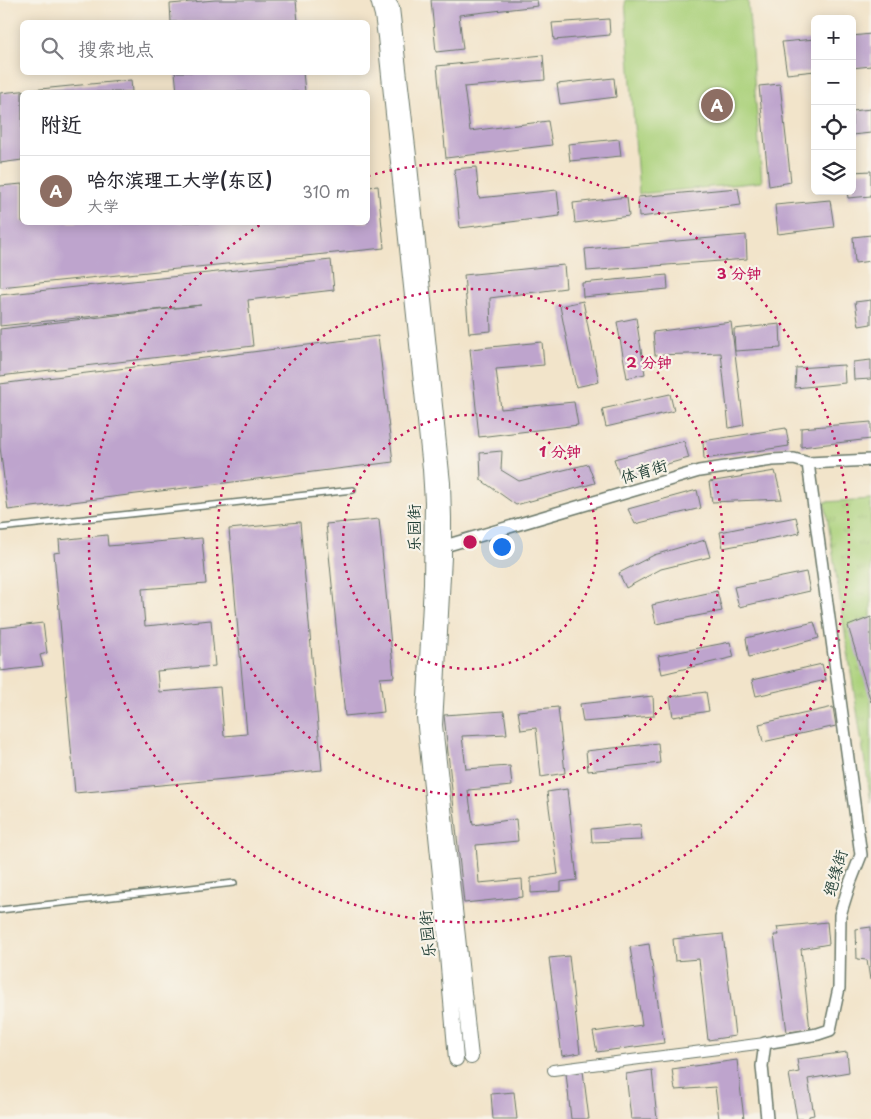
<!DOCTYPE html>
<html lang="zh">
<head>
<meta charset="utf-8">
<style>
  :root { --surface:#fff; --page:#f2f2f3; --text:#2b2b33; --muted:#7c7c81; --line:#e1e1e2; --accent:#db2777 }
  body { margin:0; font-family:"Playpen Sans","LXGW WenKai TC",sans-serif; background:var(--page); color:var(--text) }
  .controls { position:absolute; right:15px; top:15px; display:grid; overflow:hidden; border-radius:8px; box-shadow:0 2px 12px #0003 }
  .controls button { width:45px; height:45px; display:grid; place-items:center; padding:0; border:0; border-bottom:1px solid var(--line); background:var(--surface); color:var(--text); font:25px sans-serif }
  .you { position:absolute; left:501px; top:546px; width:18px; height:18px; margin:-12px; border:4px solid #fff; border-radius:50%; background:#1a73e8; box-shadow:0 0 0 8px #1a73e833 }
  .badge { display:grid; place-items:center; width:32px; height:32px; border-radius:50%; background:var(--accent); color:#fff; font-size:16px; font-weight:700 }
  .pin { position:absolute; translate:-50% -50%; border:2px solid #fff; box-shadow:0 1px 5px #0006 }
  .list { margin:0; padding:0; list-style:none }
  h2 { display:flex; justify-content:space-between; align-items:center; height:65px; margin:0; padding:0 20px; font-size:21px }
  h2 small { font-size:16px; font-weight:400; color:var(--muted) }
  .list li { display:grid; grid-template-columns:32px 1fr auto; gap:15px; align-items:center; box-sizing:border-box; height:70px; padding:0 20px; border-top:1px solid var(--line) }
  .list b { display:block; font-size:19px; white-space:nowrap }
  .list p { margin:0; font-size:16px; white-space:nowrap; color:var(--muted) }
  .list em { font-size:16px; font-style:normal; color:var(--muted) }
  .icon { flex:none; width:28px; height:28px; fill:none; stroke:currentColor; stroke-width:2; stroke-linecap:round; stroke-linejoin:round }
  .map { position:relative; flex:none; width:871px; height:1119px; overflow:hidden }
  .search { position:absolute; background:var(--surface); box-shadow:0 2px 12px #0003; left:20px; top:20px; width:350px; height:55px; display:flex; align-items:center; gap:12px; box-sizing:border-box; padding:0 18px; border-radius:8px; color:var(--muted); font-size:19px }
  .panel { position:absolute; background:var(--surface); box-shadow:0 2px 12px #0003; left:20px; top:90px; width:350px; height:135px; border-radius:8px }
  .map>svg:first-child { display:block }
  .park { fill:url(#park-tufts); stroke:#658758 }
  .garden { fill:#abd17b; stroke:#658758 }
  .building { fill:#bea4cd }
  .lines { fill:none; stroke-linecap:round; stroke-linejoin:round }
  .service-casing { stroke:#697768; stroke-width:8 }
  .minor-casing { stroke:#697768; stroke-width:12 }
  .tertiary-casing { stroke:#697768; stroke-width:14 }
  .secondary-casing { stroke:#697768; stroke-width:16 }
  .service { stroke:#fff; stroke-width:5 }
  .minor { stroke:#fff; stroke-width:10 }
  .tertiary { stroke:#fff; stroke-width:11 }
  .secondary { stroke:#fff; stroke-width:14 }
  .ring { fill:none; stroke:#c2185b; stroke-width:2.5; stroke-dasharray:2.5 5 }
  .labels { text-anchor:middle; stroke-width:4.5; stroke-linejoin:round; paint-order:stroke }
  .street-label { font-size:16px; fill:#1f3d34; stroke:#f7f3e8 }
  .centre { fill:#c2185b; stroke:#f7f3e8; stroke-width:2.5 }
  .ring-label { font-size:15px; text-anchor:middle; font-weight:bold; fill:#c2185b; stroke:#f7f3e8; stroke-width:4.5; stroke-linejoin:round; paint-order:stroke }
</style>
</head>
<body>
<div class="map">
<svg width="871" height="1119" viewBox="0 0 871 1119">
  <defs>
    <pattern id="park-tufts" width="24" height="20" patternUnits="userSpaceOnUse" patternTransform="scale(1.25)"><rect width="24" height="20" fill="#abd17b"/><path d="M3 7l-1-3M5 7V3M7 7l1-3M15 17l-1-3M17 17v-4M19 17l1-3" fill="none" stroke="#93b46b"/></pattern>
  </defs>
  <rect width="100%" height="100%" fill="#f7f3e8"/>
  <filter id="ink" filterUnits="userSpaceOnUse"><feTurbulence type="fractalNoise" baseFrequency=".02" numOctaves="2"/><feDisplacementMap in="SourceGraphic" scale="10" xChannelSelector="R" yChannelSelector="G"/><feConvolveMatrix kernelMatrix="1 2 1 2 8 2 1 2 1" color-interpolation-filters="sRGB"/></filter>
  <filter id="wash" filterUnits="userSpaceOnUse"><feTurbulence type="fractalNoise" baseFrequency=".0096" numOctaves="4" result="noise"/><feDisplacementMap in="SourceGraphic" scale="20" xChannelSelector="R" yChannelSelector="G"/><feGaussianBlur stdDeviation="1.12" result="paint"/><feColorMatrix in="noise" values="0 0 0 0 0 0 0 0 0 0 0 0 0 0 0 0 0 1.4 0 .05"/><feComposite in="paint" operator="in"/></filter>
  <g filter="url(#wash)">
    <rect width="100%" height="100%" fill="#f2e4ca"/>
    <path class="park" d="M 871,499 L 871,802 L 825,502 Z"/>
    <path class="garden" d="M 625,0 L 748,0 L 762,182 L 639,194 Z"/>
    <g id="blocks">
      <path class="building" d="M 215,0 L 296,0 L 298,22 L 171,22 L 170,4 Z
        M 431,0 L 537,0 L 538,6 L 459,15 L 463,49 L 436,52 Z
        M 609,19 L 610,35 L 554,40 L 552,23 Z
        M 871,34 L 871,66 L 852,68 L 852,36 Z
        M 815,39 L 815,71 L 787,74 L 782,42 Z
        M 543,55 L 545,80 L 464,87 L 470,131 L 548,121 L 552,145 L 446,158 L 437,66 Z
        M 175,72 L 303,72 L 305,92 L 177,92 Z
        M 614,78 L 616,97 L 560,104 L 557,84 Z
        M 131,80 L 132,92 L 22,92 L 22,160 L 0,163 L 0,93 Z
        M 780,84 L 791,182 L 769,186 L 759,86 Z
        M 871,109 L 871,133 L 852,135 L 852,111 Z
        M 619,139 L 621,156 L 570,161 L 568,144 Z
        M 476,167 L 479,198 L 557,190 L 560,216 L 460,228 L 454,169 Z
        M 871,171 L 871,196 L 848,198 L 847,191 L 852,191 L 852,172 Z
        M 22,184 L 22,222 L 368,222 L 368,187 L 378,186 L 384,248 L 0,287 L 0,186 Z
        M 738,188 L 741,205 L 639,217 L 638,197 Z
        M 627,197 L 629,216 L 575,223 L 573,203 Z
        M 830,200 L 834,227 L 778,234 L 775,205 Z
        M 746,235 L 747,259 L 587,271 L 585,249 Z
        M 871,235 L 871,261 L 855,263 L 853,237 Z
        M 331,260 L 334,290 L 248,300 L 253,346 L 0,376 L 0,329 L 201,305 L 0,326 L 0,295 Z
        M 564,265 L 566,288 L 490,298 L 491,331 L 469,333 L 464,275 Z
        M 667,275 L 668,289 L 583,297 L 582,283 Z
        M 871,300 L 871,324 L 859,326 L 855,302 Z
        M 583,301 L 599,382 L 576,387 L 560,306 Z
        M 636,318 L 645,374 L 627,378 L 617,322 Z
        M 731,322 L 744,425 L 729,428 L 721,353 L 655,355 L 653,332 Z
        M 780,324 L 781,348 L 735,351 L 734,329 Z
        M 378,336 L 393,462 L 8,510 L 0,447 L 0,384 Z
        M 542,342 L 544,365 L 496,369 L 501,409 L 574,402 L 578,425 L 479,437 L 470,349 Z
        M 871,360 L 871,379 L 854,380 L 853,362 Z
        M 844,365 L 845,383 L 795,388 L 796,368 Z
        M 670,394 L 674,411 L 606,427 L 602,409 Z
        M 871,422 L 871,439 L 801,447 L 801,428 Z
        M 786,428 L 789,446 L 704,459 L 703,441 Z
        M 684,441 L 689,458 L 620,477 L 614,459 Z
        M 502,451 L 501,470 L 519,481 L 588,464 L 595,483 L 516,505 L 481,480 L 480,453 Z
        M 775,471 L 782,499 L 712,502 L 709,482 Z
        M 697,490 L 701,508 L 635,524 L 628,509 Z
        M 796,517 L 800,533 L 723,548 L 720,532 Z
        M 379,519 L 394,677 L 380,678 L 384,712 L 345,716 L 326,524 Z
        M 300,522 L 322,770 L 75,793 L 54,553 L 60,552 L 59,540 L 107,535 L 108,546 L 202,538 L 206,584 L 142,589 L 145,626 L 211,620 L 215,666 L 157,671 L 159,692 L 220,687 L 224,736 L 247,734 L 229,529 Z
        M 705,540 L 710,557 L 661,569 L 626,588 L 619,573 L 654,555 Z
        M 806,572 L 810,591 L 739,607 L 734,587 Z
        M 717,591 L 722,611 L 656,624 L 652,605 Z
        M 871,617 L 871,702 L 848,626 Z
        M 814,622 L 819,638 L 749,657 L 746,638 Z
        M 43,623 L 47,653 L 40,655 L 43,666 L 0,671 L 0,628 Z
        M 730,642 L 734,657 L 662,674 L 658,656 Z
        M 822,664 L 826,680 L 756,696 L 752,680 Z
        M 706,692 L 709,711 L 673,717 L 670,697 Z
        M 653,696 L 654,716 L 583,722 L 580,704 Z
        M 558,707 L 565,773 L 541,777 L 536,728 L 521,730 L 518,711 Z
        M 833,707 L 836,726 L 763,742 L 759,724 Z
        M 504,711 L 507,734 L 462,736 L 466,769 L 510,766 L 512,786 L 468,790 L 473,825 L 516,819 L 518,841 L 476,845 L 479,883 L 522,879 L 523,897 L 464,903 L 444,715 Z
        M 658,743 L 660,763 L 588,771 L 586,751 Z
        M 567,789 L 577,880 L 561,882 L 561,891 L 531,893 L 531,878 L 558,874 L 547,792 Z
        M 640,824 L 642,840 L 592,842 L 591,829 Z
        M 827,922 L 829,944 L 801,949 L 810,1030 L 787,1032 L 774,935 L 779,935 L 777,927 Z
        M 871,927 L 871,980 L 870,980 L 867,960 L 857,959 L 856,929 Z
        M 723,934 L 735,1036 L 708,1040 L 699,959 L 675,961 L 673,939 Z
        M 649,944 L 664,1043 L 597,1052 L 593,1032 L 642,1025 L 630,947 Z
        M 569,956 L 580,1053 L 562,1056 L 549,958 Z
        M 847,1052 L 849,1072 L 808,1079 L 814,1115 L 809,1116 L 809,1119 L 797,1119 L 789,1074 L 799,1072 L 797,1059 Z
        M 737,1060 L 744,1119 L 719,1119 L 715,1087 L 675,1090 L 672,1069 Z
        M 652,1070 L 657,1119 L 631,1119 L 626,1074 Z
        M 583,1071 L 589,1119 L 571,1119 L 566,1073 Z
        M 514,1092 L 517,1119 L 493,1119 L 491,1094 Z"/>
    </g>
  </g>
  <g filter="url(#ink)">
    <use href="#blocks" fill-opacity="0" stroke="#697768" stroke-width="1"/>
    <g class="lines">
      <defs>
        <path id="service" d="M 0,528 L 353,490
          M 0,910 L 234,883"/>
        <path id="minor" d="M 553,1070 L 765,1043"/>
        <path id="tertiary" d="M 438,548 L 699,471 L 772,460 L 794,459 L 808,463 L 871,460
          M 767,1119 L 762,1066 L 765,1043 L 818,1034 L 830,1030 L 839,988 L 840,915 L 850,883 L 861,855 L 808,463"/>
        <path id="secondary" d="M 378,0 L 382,15 L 385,37 L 430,469 L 432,502 L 431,584 L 424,717 L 440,875 L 456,1059
          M 387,0 L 392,8 L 409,156 L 443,483 L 444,518 L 444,557 L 435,725 L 471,1057"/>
      </defs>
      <use href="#service" class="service-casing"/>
      <use href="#minor" class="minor-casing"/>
      <use href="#tertiary" class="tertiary-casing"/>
      <use href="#secondary" class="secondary-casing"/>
      <use href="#service" class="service"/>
      <use href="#minor" class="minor"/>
      <use href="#tertiary" class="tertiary"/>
      <use href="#secondary" class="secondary"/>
    </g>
  </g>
  <g class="ring">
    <circle cx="470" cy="542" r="127"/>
    <circle cx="470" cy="542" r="253"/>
    <path d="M368 176A380 380 0 1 1 263 223"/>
  </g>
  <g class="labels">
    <g class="street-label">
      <text transform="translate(644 471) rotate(-16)" y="6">体育街</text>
      <text transform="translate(414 528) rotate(-90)" y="6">乐园街</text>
      <text transform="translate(835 873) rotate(-74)" y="6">绝缘街</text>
      <text transform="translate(427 934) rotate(-95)" y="6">乐园街</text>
    </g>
  </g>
  <circle cx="470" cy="542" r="8" class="centre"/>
  <g class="ring-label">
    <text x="739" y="279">3 分钟</text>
    <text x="649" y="368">2 分钟</text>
    <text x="560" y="457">1 分钟</text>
  </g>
</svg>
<div class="controls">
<button>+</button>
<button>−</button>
<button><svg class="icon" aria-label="locate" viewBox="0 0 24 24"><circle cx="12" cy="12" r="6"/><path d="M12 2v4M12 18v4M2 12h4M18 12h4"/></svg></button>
<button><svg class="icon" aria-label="layers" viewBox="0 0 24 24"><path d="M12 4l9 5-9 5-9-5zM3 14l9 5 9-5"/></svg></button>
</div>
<div class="you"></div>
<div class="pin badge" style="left:717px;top:105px;background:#8d6e63">A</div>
<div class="search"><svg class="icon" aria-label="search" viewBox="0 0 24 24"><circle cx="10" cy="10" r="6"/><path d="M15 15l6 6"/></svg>搜索地点</div>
<section class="panel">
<h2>附近<small></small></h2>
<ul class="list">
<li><span class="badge" style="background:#8d6e63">A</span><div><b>哈尔滨理工大学(东区)</b><p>大学</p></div><em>310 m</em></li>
</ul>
</section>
</div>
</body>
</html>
